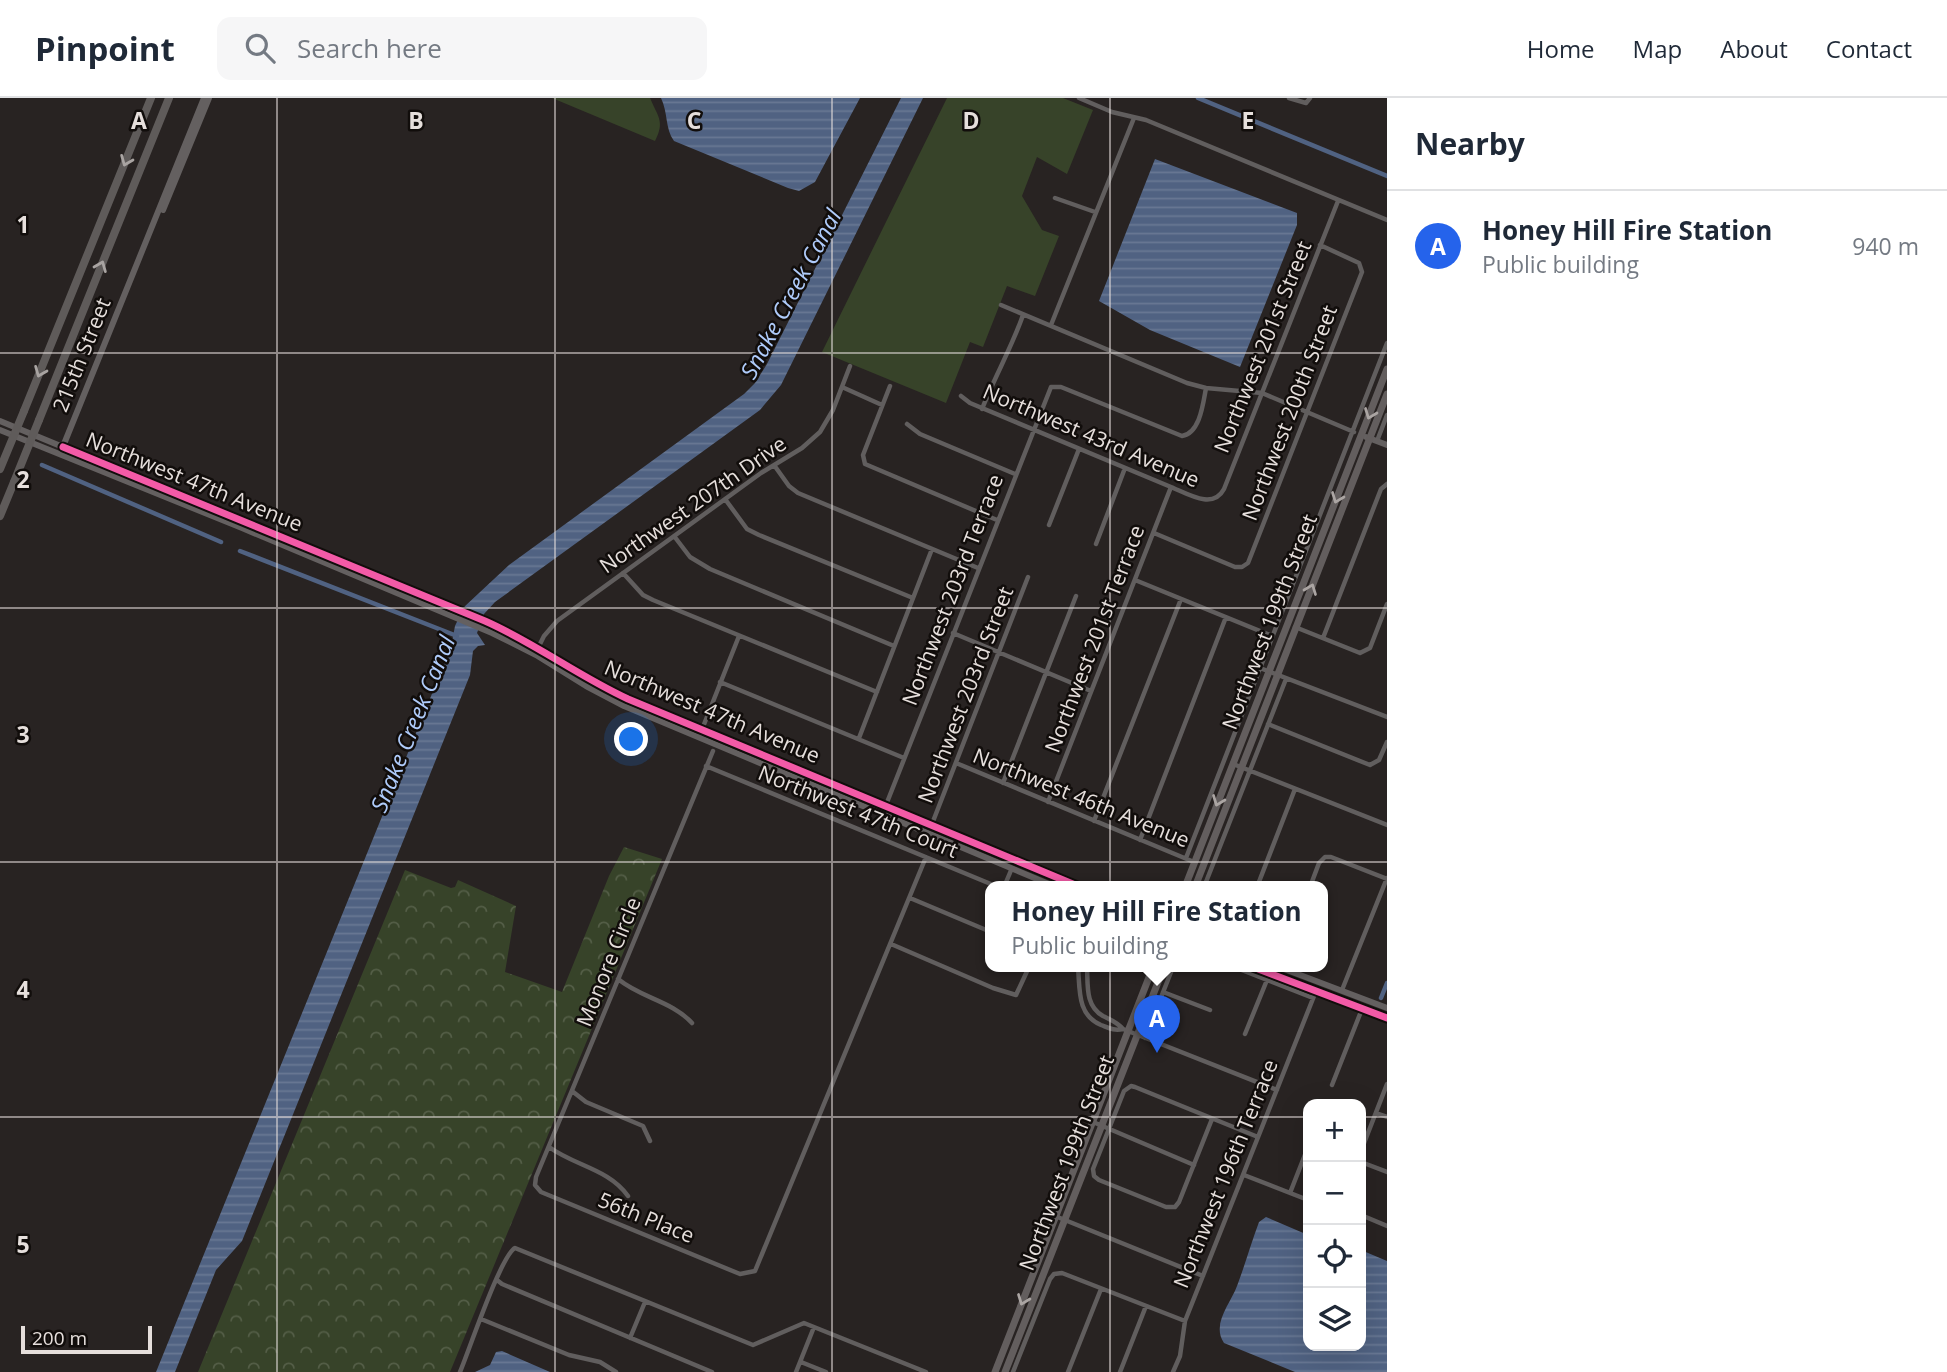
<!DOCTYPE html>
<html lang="en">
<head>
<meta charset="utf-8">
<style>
  :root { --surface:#fff; --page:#f6f6f7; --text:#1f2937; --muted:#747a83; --line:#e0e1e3; --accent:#2563eb }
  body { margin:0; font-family:"Open Sans",sans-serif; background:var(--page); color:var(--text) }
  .controls { position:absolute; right:21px; bottom:21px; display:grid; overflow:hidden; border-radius:14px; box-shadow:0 7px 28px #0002 }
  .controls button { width:63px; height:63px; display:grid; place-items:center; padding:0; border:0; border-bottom:2px solid var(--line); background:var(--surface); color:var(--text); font:35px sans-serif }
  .scale { position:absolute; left:21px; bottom:18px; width:131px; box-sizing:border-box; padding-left:7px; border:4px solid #e6dfdc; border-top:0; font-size:19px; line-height:24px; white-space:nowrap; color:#e6dfdc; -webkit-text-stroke:5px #110d0b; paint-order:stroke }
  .you { position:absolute; left:632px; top:642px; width:24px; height:24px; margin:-18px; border:5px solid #fff; border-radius:50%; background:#1a73e8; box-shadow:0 0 0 10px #1a73e833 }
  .badge { display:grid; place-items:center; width:46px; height:46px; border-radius:50%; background:var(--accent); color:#fff; font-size:23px; font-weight:700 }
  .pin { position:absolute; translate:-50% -58px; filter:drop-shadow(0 2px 4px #0008) }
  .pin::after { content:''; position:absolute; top:37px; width:24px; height:21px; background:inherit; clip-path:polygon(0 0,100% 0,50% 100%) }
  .popup { position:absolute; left:985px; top:783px; width:343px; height:91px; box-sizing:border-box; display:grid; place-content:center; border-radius:14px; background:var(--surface); filter:drop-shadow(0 2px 5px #0005); font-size:23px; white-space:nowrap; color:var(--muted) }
  .popup b { font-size:26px; color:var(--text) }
  .popup::after { content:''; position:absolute; left:50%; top:100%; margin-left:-14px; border:14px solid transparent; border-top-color:var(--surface) }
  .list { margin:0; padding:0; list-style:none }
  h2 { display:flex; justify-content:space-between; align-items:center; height:91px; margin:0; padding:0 28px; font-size:30px }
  h2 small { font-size:23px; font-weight:400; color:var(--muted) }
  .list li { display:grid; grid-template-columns:46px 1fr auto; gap:21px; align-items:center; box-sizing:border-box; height:112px; padding:0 28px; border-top:2px solid var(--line) }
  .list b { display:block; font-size:26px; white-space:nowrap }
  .list p { margin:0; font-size:23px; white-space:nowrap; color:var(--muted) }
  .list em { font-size:23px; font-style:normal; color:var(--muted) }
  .icon { flex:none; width:38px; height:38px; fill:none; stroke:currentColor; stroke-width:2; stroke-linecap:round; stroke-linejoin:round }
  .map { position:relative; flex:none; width:1387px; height:1274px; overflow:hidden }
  header { display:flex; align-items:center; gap:42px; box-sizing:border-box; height:98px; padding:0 35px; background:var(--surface); border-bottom:2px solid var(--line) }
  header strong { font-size:33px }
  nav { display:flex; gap:38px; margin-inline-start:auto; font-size:24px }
  .search { width:490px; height:63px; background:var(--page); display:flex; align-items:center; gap:18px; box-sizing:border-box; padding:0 24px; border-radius:14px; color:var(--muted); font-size:26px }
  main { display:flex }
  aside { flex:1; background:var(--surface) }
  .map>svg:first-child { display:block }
  .grass { fill:#374329 }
  .forest { fill:url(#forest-crowns) }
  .water { fill:url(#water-rules) }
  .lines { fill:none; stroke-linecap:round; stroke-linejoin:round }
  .canal { stroke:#506282; stroke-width:4.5 }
  .street { stroke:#615e5e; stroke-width:4.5 }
  .secondary { stroke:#646060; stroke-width:6 }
  .primary { stroke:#635e5e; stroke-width:7 }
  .highway { stroke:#5f5b5a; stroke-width:8 }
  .highway-bridge { stroke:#5f5b5a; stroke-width:8 }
  .cycleway-casing { stroke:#110d0b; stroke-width:11 }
  .cycleway { stroke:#f35aa7; stroke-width:7 }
  .oneway { stroke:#a9a4a2 }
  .oneway2 { stroke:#aba5a3 }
  .grid { fill:none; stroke:#e6dfdc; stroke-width:2; stroke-opacity:0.55 }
  .labels { text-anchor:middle; stroke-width:5; stroke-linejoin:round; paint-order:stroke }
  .street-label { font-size:21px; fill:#e6dfdc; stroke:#110d0b }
  .water-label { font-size:23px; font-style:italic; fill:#afcbfa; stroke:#110d0b }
  .grid-label { font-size:23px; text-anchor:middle; font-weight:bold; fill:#e6dfdc; stroke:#110d0b; stroke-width:5; stroke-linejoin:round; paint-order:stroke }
</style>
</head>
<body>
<header>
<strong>Pinpoint</strong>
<div class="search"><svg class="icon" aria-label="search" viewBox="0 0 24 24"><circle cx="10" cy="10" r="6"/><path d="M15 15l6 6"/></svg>Search here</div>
<nav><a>Home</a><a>Map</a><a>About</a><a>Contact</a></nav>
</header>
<main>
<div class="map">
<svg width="1387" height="1274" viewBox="0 0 1387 1274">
  <defs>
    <pattern id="forest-crowns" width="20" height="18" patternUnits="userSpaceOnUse" patternTransform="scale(1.75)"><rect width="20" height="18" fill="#374329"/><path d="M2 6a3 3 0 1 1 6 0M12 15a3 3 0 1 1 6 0" fill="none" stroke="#545e47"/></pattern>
    <pattern id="water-rules" width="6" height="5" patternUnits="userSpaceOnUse" patternTransform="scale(1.75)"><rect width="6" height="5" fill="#506282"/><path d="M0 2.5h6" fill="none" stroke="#697893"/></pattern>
  </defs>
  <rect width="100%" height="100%" fill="#282322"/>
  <path class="grass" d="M 552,0 L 650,0 C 658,19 665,23 655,43 Z
    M 947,0 L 1063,0 L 1093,12 L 1067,76 L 1037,59 L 1022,98 L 1042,132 L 1059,138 L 1035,198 L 1007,188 L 983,249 L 970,244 L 946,305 L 822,254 Z"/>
  <path class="forest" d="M 624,749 L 662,761 L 450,1274 L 198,1274 L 405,772 L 451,790 L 455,789 L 458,782 L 516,808 L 505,874 L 562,894 L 609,778 Z"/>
  <path class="water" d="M 661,0 L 860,0 L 815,84 L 799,93 L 788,90 L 674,43 C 665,31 668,14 661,0 Z
    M 901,0 L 923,0 L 781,287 L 760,312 L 495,504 L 484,516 L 477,535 L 485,547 L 478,548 L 473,553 L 470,577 L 242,1143 L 216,1172 L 175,1274 L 156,1274 L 451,549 L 455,528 L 464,509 L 509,467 L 744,296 L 755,285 L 767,266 Z
    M 1155,61 L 1297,115 L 1297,127 L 1240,269 L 1150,232 L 1099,203 Z
    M 1266,1119 L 1308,1137 L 1308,1248 L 1361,1248 L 1361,1152 L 1387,1163 L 1387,1274 L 1295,1274 L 1224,1245 C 1211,1226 1231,1205 1237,1188 C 1245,1167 1251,1145 1259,1124 Z
    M 502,1253 L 550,1274 L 475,1274 L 490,1267 L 496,1254 Z"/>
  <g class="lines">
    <path class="canal" d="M 1198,0 L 1387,78
      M 42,367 L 221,444
      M 240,453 L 457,538
      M 1381,900 L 1387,885"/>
    <path class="street" d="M 1079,0 L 1112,14 L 1146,22 L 1387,122
      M 1289,0 L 1306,5 L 1310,0
      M 1055,100 L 1095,114
      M 1001,207 L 1187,285 L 1206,290 L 1262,295 L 1354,334
      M 1051,227 L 1134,20
      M 890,288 L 863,357 L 865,366 L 997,422
      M 842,289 L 882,307
      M 961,298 L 970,305 L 1171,389 C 1188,396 1213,412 1224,391 L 1338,103
      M 982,311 C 995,278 1012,249 1023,217
      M 907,326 L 920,336 L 1015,376
      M 1377,343 L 1387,317
      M 774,367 L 789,388 L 798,395 L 978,470
      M 725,401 L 747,431 L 759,437 L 913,500
      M 1049,427 L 1079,351
      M 1154,435 L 1235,469 L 1242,469 L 1248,465 L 1362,174 L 1359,165 L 1320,147
      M 674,438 L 690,459 L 710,471 L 894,548
      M 1096,446 L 1125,370
      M 623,475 L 643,497 L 653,502 L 877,594
      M 1135,482 L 1272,538
      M 1295,529 L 1360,555 L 1370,550 L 1387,506
      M 953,535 L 1091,593
      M 1323,540 L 1381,391 L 1387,386
      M 537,552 L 544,538 L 557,523 L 761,375 L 802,350 L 820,334 L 833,312 L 850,268
      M 1260,570 L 1387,619
      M 720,584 L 904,660
      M 1268,626 L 1370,667 L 1379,662 L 1387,644
      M 699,639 L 739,538
      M 859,640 L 932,451
      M 713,653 L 536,1079 L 535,1087 L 541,1094 L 740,1176 L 755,1173 L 926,759
      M 956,665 L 1194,764
      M 1233,666 L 1387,727
      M 706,668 L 998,789
      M 1003,685 L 1076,498
      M 1048,704 L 1171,389
      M 886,707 L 1051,289 L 1061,289 L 1182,338 C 1200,335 1203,306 1206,290
      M 1094,723 L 1181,501
      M 932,726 L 1028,479
      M 1140,742 L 1226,519
      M 1186,760 L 1387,245
      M 1004,789 L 1012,770
      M 1204,789 L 1286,581
      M 1257,789 L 1295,691
      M 1310,789 L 1319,765 L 1325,759 L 1331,759 L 1387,781
      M 910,800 L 991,834
      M 891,846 L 993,890 L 1016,897 L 1029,869
      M 1078,869 C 1080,892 1077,917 1101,927 C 1109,930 1114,933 1123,931 L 1277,992
      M 1087,869 C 1088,887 1085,908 1103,918 C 1111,922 1117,924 1123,931
      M 1234,869 L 1313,900
      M 618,881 C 641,900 672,903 692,925
      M 1342,892 L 1387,780
      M 1163,894 L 1210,912
      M 1245,936 L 1267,882
      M 1145,940 L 1173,869
      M 1332,987 L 1362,911
      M 572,993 L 586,1004 L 643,1028 L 650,1043
      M 1376,1015 L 1387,1019
      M 1212,1021 L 1179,1104 L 1175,1109 L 1166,1109 L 1099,1082 L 1094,1078 L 1093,1071 L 1124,993 L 1131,988 L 1135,989 L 1258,1039
      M 1093,1024 L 1194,1067
      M 549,1049 C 575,1068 609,1071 628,1098
      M 1361,1053 L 1387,986
      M 1361,1064 L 1387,1074
      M 1244,1077 L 1308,1102
      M 1290,1095 L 1308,1049
      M 1361,1117 L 1387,1128
      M 1055,1118 L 1203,1178
      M 497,1182 L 502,1186 L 712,1274
      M 481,1221 L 569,1257 L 600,1264 L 616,1274
      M 630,1240 L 645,1204
      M 801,1264 L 826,1274
      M 460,1274 C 469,1253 501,1157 515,1150 L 753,1247 L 804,1225 L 926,1274
      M 796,1274 L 814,1229
      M 1013,1274 L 1050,1181 L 1054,1176 L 1062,1175 L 1185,1223
      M 1068,1274 L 1101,1191
      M 1120,1274 L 1146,1208
      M 1173,1274 L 1180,1258 L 1185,1223 L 1316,893"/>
    <path class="secondary" d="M 163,112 L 209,0
      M 0,323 L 485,523 C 535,545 578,578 628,601 L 1080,789
      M 0,332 L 242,430 L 492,535 L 536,557 L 586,588 L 624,608 L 1056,789
      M 1366,339 L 1387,347
      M 62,351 L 204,0
      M 1253,869 L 1387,920
      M 1279,869 L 1387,910"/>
    <path class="primary" d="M 1185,789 L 1387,271
      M 1195,789 L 1387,296
      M 995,1274 L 1153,869
      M 1005,1274 L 1164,869"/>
    <path class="highway" d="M 24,313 L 151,0
      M 39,322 L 169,0
      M 0,418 L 14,384"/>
    <path class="highway-bridge" d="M 0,371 L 24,313
      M 14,384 L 39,322"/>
    <defs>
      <path id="cycleway" d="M 63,349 L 485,523 C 535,545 578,578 628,601 L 1080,789
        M 1253,869 L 1387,920"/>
    </defs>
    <use href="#cycleway" class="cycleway-casing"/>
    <use href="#cycleway" class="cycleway"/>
  </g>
  <defs><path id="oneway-chevron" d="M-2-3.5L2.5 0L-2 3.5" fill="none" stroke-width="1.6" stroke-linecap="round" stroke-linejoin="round" transform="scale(1.75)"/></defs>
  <g class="oneway">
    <use href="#oneway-chevron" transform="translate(126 63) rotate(112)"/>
    <use href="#oneway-chevron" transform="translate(101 168) rotate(-68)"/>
    <use href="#oneway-chevron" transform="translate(40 274) rotate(112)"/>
  </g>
  <g class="oneway2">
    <use href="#oneway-chevron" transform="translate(1370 316) rotate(111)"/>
    <use href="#oneway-chevron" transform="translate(1337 400) rotate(111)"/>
    <use href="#oneway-chevron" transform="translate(1311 491) rotate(-69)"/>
    <use href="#oneway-chevron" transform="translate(1218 703) rotate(111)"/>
    <use href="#oneway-chevron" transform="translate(1023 1202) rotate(111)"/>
  </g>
  <path class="grid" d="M 277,0 L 277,1274M 555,0 L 555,1274M 832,0 L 832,1274M 1110,0 L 1110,1274M 0,255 L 1387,255M 0,510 L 1387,510M 0,764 L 1387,764M 0,1019 L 1308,1019M 1361,1019 L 1387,1019"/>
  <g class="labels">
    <g class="street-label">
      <text transform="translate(1263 249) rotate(-68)" y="7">Northwest 201st Street</text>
      <text transform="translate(82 257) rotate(-68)" y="7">215th Street</text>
      <text transform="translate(1290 315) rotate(-69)" y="7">Northwest 200th Street</text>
      <text transform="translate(1091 338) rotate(23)" y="7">Northwest 43rd Avenue</text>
      <text transform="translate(194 384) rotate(22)" y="7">Northwest 47th Avenue</text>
      <text transform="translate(693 407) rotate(-35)" y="7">Northwest 207th Drive</text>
      <text transform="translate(953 492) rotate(-69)" y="7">Northwest 203rd Terrace</text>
      <text transform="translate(1270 524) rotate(-69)" y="7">Northwest 199th Street</text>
      <text transform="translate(1095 541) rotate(-69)" y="7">Northwest 201st Terrace</text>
      <text transform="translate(966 597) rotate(-69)" y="7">Northwest 203rd Street</text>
      <text transform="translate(712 614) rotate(23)" y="7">Northwest 47th Avenue</text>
      <text transform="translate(1081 700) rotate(22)" y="7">Northwest 46th Avenue</text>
      <text transform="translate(858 714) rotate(22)" y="7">Northwest 47th Court</text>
      <text transform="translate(609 864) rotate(-68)" y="7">Monore Circle</text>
      <text transform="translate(1067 1065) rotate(-69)" y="7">Northwest 199th Street</text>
      <text transform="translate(1226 1076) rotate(-68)" y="7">Northwest 196th Terrace</text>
      <text transform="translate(646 1120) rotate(22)" y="7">56th Place</text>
    </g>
    <g class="water-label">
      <text transform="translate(791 196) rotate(-62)" y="8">Snake Creek Canal</text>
      <text transform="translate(413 626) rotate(-68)" y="8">Snake Creek Canal</text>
    </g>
  </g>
  <g class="grid-label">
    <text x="139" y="31">A</text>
    <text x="416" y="31">B</text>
    <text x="694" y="31">C</text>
    <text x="971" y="31">D</text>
    <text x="1248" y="31">E</text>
    <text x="23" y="135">1</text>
    <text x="23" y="390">2</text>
    <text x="23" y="645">3</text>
    <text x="23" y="900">4</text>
    <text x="23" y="1155">5</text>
  </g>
</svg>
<div class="controls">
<button>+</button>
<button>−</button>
<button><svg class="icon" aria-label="locate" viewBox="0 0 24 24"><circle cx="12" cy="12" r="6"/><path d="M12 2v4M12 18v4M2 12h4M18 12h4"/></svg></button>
<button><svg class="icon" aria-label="layers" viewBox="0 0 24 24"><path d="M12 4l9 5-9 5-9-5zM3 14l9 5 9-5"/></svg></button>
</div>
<div class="scale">200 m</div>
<div class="you"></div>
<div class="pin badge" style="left:1157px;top:955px">A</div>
<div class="popup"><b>Honey Hill Fire Station</b>Public building</div>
</div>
<aside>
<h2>Nearby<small></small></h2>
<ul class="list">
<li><span class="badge">A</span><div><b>Honey Hill Fire Station</b><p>Public building</p></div><em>940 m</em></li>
</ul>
</aside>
</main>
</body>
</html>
